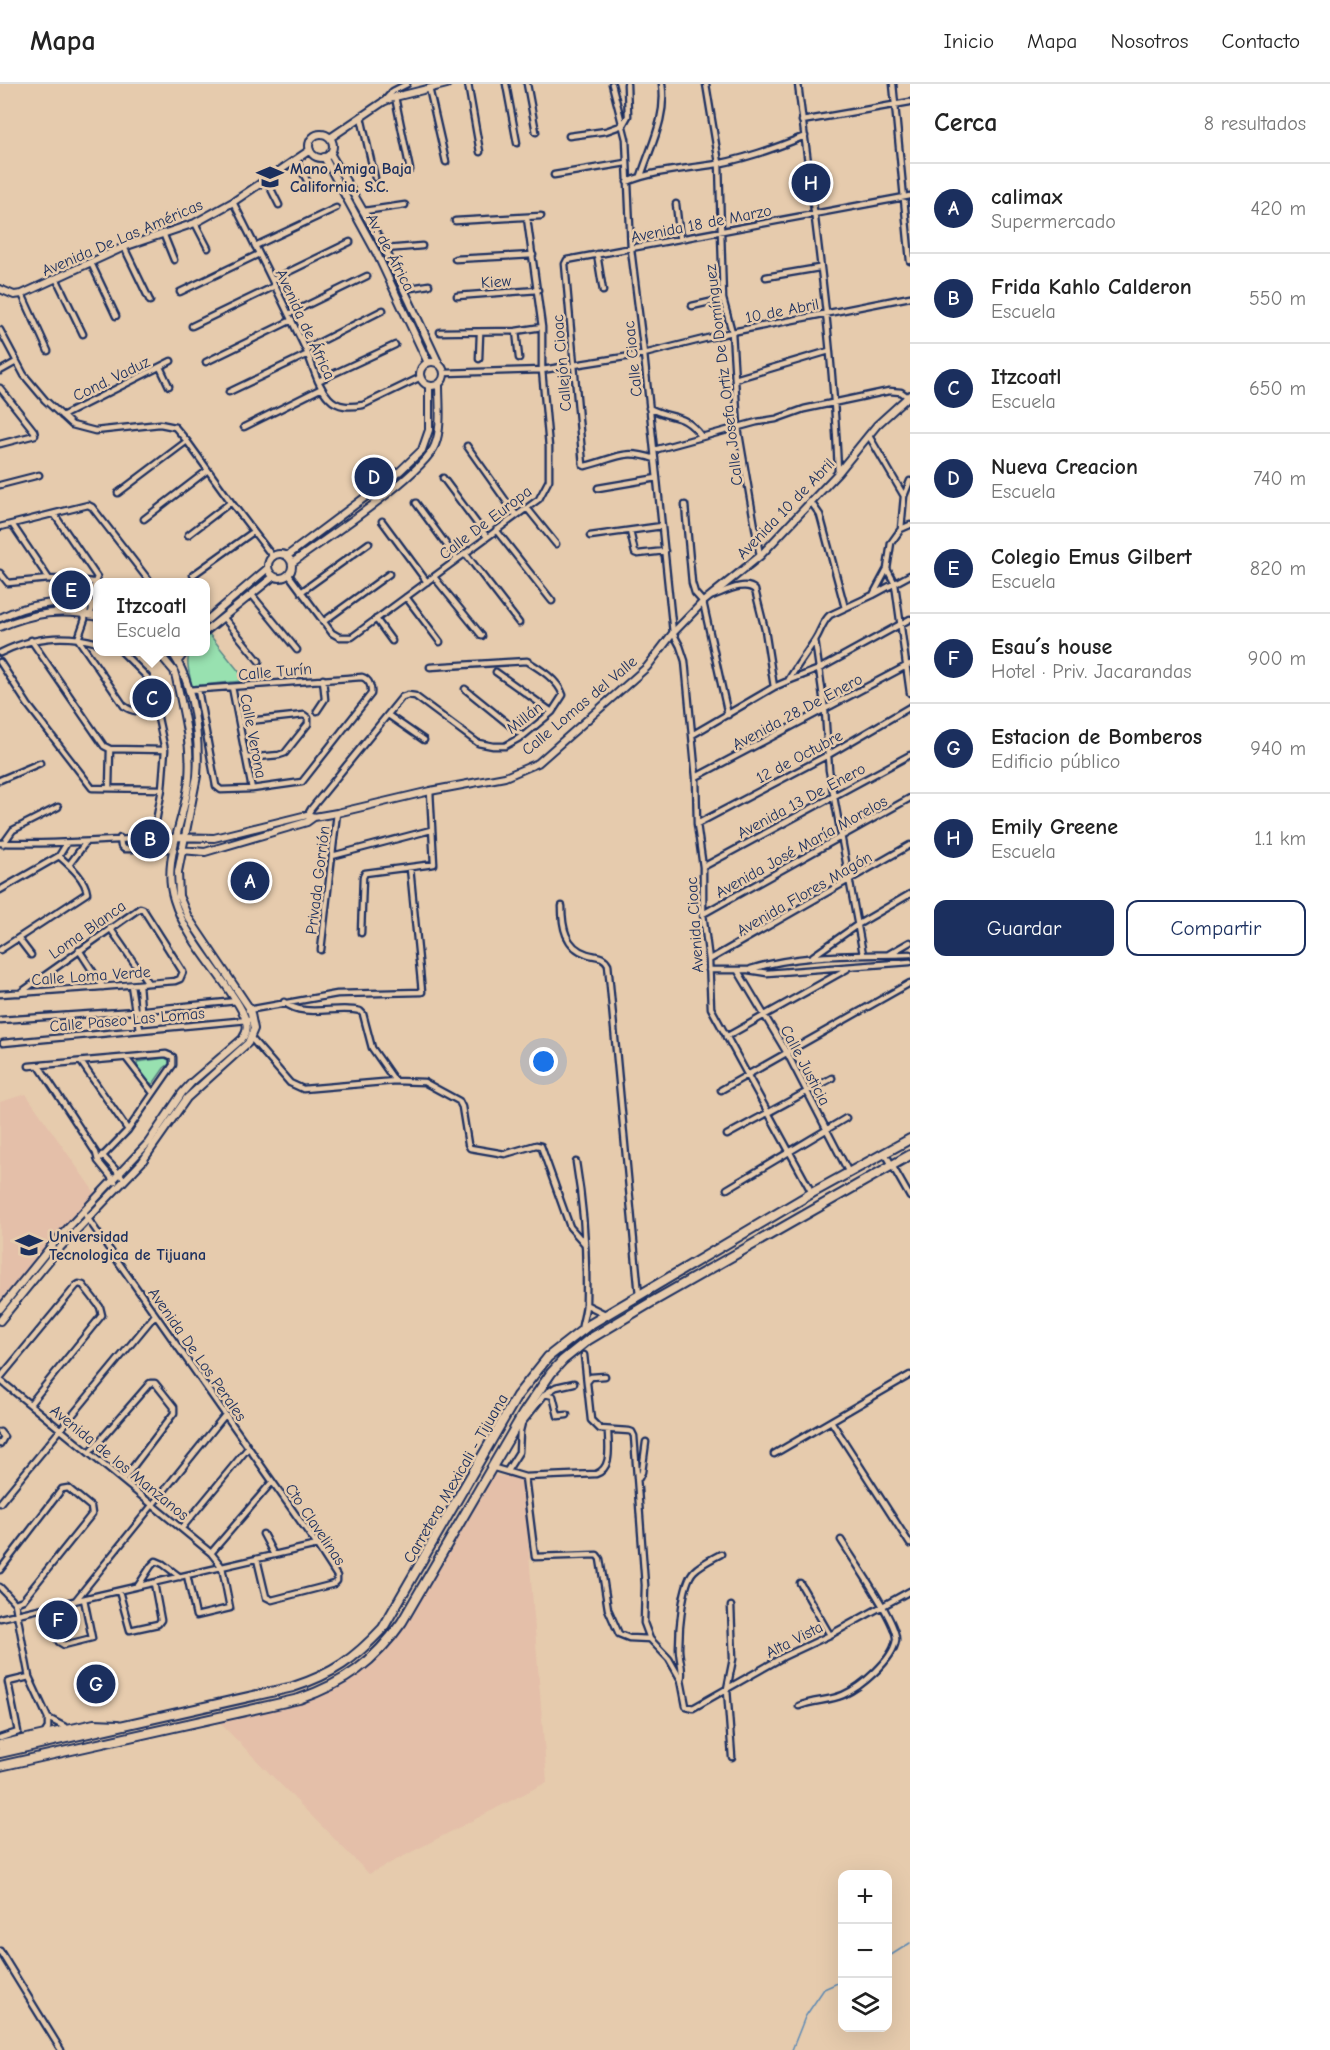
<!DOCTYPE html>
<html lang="es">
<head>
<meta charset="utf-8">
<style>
  :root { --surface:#fff; --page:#f6f6f6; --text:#222; --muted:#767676; --line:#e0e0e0; --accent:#1b2f5e }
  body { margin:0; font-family:"Comic Neue",sans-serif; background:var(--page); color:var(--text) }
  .controls { position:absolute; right:18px; bottom:18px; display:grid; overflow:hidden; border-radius:12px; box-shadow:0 6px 24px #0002 }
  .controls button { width:54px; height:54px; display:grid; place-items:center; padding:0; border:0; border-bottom:2px solid var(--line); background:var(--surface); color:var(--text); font:30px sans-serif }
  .you { position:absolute; left:544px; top:978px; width:21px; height:21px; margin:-15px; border:4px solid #fff; border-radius:50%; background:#1a73e8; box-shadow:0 0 0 9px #1a73e833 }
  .badge { display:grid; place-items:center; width:39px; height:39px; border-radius:50%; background:var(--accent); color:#fff; font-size:20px; font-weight:700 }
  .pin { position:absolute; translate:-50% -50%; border:3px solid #fff; box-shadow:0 2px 6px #0006 }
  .popup { position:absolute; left:93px; top:494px; width:117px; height:78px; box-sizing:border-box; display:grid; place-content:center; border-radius:12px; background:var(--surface); filter:drop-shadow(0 2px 4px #0005); font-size:20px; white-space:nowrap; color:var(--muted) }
  .popup b { font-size:22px; color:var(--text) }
  .popup::after { content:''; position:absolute; left:50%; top:100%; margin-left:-12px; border:12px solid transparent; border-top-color:var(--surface) }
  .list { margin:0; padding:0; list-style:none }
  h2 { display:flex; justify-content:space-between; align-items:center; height:78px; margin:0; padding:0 24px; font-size:26px }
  h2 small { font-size:20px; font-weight:400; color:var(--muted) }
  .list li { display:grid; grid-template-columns:39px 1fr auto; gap:18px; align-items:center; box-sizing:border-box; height:90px; padding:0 24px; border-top:2px solid var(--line) }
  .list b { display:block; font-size:22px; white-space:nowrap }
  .list p { margin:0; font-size:20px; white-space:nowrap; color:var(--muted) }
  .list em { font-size:20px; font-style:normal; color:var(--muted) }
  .actions { display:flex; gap:12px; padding:18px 24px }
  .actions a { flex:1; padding:14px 0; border:2px solid var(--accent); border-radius:12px; text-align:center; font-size:21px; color:var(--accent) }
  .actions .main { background:var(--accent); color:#fff }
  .icon { flex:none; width:33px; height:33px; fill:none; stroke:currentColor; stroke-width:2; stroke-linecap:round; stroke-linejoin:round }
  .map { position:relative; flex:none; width:910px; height:1966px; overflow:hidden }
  header { display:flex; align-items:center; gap:36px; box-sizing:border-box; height:84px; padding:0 30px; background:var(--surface); border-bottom:2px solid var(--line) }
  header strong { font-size:28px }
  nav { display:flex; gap:33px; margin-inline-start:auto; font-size:21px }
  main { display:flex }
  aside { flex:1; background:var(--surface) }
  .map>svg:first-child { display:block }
  .built { fill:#e4bfa9 }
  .green { fill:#98e1b0; stroke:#5a8887; stroke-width:1.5 }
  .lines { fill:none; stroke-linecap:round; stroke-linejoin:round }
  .stream { stroke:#618bb4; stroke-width:1.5 }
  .minor-casing { stroke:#1b2f5e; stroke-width:9 }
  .tertiary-casing { stroke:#1b2f5e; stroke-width:10 }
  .primary-casing { stroke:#1b2f5e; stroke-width:12 }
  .minor { stroke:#e6cbad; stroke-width:4.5 }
  .tertiary { stroke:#e6cbad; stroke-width:6 }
  .primary { stroke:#e6cbad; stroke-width:8 }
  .labels { text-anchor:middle; stroke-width:5; stroke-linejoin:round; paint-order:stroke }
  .poi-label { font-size:16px; font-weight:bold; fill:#1b2f5e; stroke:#e6cbad; text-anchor:start }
  .street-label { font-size:16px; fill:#1b2f5e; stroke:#e6cbad }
</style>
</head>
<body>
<header>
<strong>Mapa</strong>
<nav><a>Inicio</a><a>Mapa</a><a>Nosotros</a><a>Contacto</a></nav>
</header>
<main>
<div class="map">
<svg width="910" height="1966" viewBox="0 0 910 1966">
  <rect width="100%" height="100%" fill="#e6cbad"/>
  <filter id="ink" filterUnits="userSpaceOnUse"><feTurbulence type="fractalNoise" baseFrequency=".0167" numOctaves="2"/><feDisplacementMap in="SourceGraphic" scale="12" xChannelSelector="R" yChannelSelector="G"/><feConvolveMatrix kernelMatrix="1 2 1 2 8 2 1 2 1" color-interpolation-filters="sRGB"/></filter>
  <g filter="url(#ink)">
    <path class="built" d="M 26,1010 L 99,1115 L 0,1227 L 0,1018 Z
      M 490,1391 L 523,1394 L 547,1698 L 369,1790 L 216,1635 L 326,1606 L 381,1566 Z"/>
    <path class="green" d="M 209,550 L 241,590 L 242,597 L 192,602 C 190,591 185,578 190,568 L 206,568 L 206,553 Z
      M 165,974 L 169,976 L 169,980 L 164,984 L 153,1000 C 145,998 137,986 137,978 Z"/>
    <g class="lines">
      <path class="stream" d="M 888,1873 L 910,1859
        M 792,1966 L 805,1933 L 824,1905 L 842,1897"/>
      <defs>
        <path id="minor" d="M 468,0 L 480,68
          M 506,0 L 517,59
          M 527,0 L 536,48
          M 612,0 L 626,55 L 631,165 L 644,270 L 673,549 L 680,562 L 685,577 L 696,693 L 697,740 L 703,783 L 703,830 L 709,876 L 711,924 L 812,1109
          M 706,0 L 719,79 L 723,215 L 732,248 L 738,344 L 760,472
          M 798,0 C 814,129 833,258 838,388
          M 893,0 L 910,177
          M 429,4 L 446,78
          M 395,13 L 410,86
          M 385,16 L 393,7 L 407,0
          M 361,33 L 375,94
          M 802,37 L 910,18
          M 569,52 L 606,47 L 623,41 L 628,32 L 627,0
          M 296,76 L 311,104
          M 554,91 L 626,79
          M 641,92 C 651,61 667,33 662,0
          M 266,95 L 279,121
          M 627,98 C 655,86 687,85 717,80 C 748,74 776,64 805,52
          M 233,118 C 258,166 281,215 305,264 C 313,280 316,300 329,314 C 338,324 351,323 363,321 L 421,293
          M 676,120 L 680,155
          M 364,127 L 405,121
          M 455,137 L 541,132
          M 195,139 L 208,164
          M 163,149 L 174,176
          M 255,162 L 336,124
          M 124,163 L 150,217
          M 385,165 L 422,162
          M 597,170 L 603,207
          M 455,175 L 533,171
          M 91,179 L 116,232
          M 766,193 L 819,184
          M 57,196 L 83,250
          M 272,196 L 350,158
          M 405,205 L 429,201
          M 180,208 L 259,170
          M 22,210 L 48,267
          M 457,212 L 538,206
          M 692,222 L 723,215
          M 289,230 L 367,192
          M 192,242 L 275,202
          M 0,246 L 24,291 L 45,316 L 72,341 L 95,347 L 160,340 L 175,343 L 187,357 L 231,418 L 273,473
          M 516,247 L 519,274
          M 440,248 L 516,247 L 542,243
          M 306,265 L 383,226
          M 479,275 L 480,249
          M 206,278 L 292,236
          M 160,283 L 169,302
          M 0,287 L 16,278
          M 445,289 L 542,286 L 644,270 L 732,248 L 910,213
          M 735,295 L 829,267
          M 318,297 L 395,261
          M 0,304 L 34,347 L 35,351 L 0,360
          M 229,308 L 308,270
          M 649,324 C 674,337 682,327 702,353
          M 62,332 L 171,277
          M 244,343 L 322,304
          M 869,352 L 904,412
          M 467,362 L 516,431
          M 654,366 L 757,338 L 776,335 L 804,325 L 889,307 L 901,308 L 908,313
          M 655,375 C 622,364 616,375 585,382 L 583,381 L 565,180 L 567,176 L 910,112
          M 443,394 L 487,453
          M 910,397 L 904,412 L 901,445 L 891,459 L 887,485 L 895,500 L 910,609
          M 0,401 L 39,391
          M 598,404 L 657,394
          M 118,409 L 187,357
          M 811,418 L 820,431 L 845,524
          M 416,419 L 457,475
          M 685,421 L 692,499 L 695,509 L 703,518 L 728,631
          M 527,424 L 556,460
          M 54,430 L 97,493
          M 144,435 L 208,386
          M 382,437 L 427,498
          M 12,440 L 49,495
          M 0,443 L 88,421 L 92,423 L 150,498
          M 901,445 L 910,441
          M 496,446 L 552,517
          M 630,447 L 635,469 L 638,470 L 665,467
          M 188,451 L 231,418
          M 590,452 L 662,442
          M 465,469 L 519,539
          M 0,489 L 8,499 L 49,495 L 80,496 L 98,499
          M 193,491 L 253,448
          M 289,491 L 332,549 L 339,553 L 352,553 L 539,415 L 549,396 L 549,363 L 542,286 L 542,243 L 527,134
          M 97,493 L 84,530 L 85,535 L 78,555 L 124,622 C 133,629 144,628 155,628
          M 434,493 L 482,552
          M 301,508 L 369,459
          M 252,511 L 297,566
          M 873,511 L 887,485
          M 712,512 C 724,508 745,496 755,506 L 765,546 L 774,603
          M 406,513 L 440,558
          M 90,532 L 98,506
          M 223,533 L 259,577
          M 376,535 L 392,557
          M 323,538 L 389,490
          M 31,556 L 104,662 L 110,665 L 165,666
          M 815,556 L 825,627 L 829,686 L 863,870
          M 122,568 L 147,593 L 151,602 L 165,666 L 162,705 L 153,754
          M 0,569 C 32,553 63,549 98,559
          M 0,578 L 28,621 L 92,704 L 162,705
          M 496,588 L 552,628
          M 788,597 L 819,585 L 910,535
          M 232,603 L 252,705
          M 465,605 L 523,652
          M 188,606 L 362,593 C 369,595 372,603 371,610 L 302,698 L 252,705 L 221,706 L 216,702 L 198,606
          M 317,627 L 325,615 L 323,595
          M 388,631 L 424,656
          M 239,638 L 304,631 L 308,634 L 308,640 L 285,669 L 279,671 L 246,674
          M 692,651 L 774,603 L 788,597 C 796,583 806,570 815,556 C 821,547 822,538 830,531 L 873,511 L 910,491
          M 696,693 L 910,580
          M 0,696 L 40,679
          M 109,704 L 110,665
          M 307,732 L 311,725 L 402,613 L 408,611 L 415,612 L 478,659 L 493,662 L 505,662 L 523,652 L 552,628 L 563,611 C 558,596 540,585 527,577 L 430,583
          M 697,740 L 828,671 L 910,623
          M 120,754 L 121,762 L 124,765 L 174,765
          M 0,759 C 59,761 118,755 177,753
          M 3,760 L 13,746 L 58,723
          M 332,772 L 431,746
          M 69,781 L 86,758
          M 703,783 L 910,671
          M 0,806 L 59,772 L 67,759
          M 562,822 C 562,842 565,863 587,870 C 596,873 603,871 608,880 L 639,1211
          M 703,830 L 910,714
          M 110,844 L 148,899
          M 361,849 L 363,793 L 365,789 L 434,780 L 430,707
          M 18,854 L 31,871
          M 0,866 L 87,809 C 85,794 69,781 59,772
          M 79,866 L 103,903
          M 321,866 L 337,729
          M 889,870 L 910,858
          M 813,872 L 857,841 L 910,810
          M 709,876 L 910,761
          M 751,885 C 802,869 857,872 910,870
          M 709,886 L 748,886 L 767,889 L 910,878
          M 738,887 L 787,969 L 849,1089
          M 139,900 L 141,926 L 138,932 L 140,946
          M 131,901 L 135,927
          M 0,910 C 58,907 116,902 175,897 L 180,895 L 183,888 L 143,825 L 140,824 L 20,909
          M 284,918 C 304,935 336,921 360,927 L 363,930 L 372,964 L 395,997
          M 248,926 L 337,910 L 422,908 L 410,784
          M 0,936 L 135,927 L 237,917
          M 726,953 L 847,885
          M 251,954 L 290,999 L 303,1005 L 395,997 L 424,998 L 459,1017 L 462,1023 L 468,1060 L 470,1064 L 505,1070 L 536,1061 L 541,1062 L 570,1143 L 584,1159
          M 3,959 L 248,936
          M 126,974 L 153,1009
          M 81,978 L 128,1046
          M 29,982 L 166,970 L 173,973 L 173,981 L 128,1046 L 98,1077
          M 39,982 L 96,1069 L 98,1077 L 115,1098
          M 721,1006 L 910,899
          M 727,1051 L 832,994
          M 885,1069 L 910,1113
          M 102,1071 L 125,1096
          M 576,1078 C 584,1125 587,1172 586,1219 C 586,1228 582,1238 581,1247
          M 727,1105 L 846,1034
          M 86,1132 L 317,1461 L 337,1492 L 337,1497 L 334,1500 L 272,1516 L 266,1513 L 257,1475
          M 587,1221 L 605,1230
          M 584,1271 L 591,1336 L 600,1345 L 629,1347 L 632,1348 L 634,1352 L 645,1501 L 644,1539 L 650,1555 L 669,1575 L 681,1596 L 686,1622 L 693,1624 L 783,1573 L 830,1551 L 910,1507
          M 0,1294 L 76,1202 L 79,1200 L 83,1201 L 100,1223 L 102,1231 L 30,1320
          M 0,1296 L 211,1469 L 222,1483 L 230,1524 L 196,1532 L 187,1491
          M 587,1298 L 591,1293 L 605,1292
          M 545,1310 L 553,1312 L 558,1332 L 567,1331
          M 831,1337 L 910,1460
          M 0,1348 L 4,1353 L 0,1360
          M 90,1368 L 150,1299 L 155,1299 L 174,1323 L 174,1329 L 123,1396
          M 774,1370 L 910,1291
          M 491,1383 L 525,1393 L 596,1390 C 613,1384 608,1361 608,1347
          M 507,1387 L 519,1368 L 520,1347 L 522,1339 L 545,1310 L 556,1303 L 574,1299
          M 525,1393 L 535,1473 L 597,1471 L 600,1475 L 608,1525 L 619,1550 L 629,1554 L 650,1555
          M 639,1394 L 642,1388 L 646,1358
          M 0,1419 L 155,1231
          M 182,1444 L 248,1364
          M 263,1450 L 274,1471
          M 211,1469 L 272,1398
          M 0,1486 L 62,1405 L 68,1404 L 91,1423 L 92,1430 L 23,1516 L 15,1519
          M 800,1499 L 830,1551
          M 138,1502 L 151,1482 L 156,1477 L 163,1480 L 180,1493
          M 0,1503 L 15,1519 L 29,1593 L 48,1634 L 48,1644 L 43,1652
          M 119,1507 L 130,1546 L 158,1540 L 161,1536 L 154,1499
          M 75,1517 L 225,1331
          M 51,1522 L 59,1558 L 64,1561 L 92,1554 L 84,1515
          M 731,1522 L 733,1575 L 727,1605 L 732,1673
          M 0,1534 L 317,1461
          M 681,1596 C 684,1585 679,1576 679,1564 C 679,1547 682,1499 694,1487 C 701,1480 712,1475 721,1470
          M 799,1622 C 813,1616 829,1617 843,1611 C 861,1603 893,1576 896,1556 C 898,1539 852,1474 841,1456
          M 48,1634 L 67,1644
          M 0,1654 L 18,1648 L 8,1598 L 29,1593
          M 0,1867 L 61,1966"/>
        <path id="tertiary" d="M309 62a12 12 0 1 1 24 0a12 12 0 1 1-24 0Z
          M 330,54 L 383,18 L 395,13 L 447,0
          M 330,69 L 385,165 L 439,280
          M 324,73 L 377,170 L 428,279
          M 0,205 L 14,211 L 22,210 L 124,163 L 195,139 L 233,118 L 310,66
          M420 290a12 12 0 1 1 24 0a12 12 0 1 1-24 0Z
          M268 482a12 12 0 1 1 24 0a12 12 0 1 1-24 0Z
          M 287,472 L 400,387 L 422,366 L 429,346 L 429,302
          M 292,479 C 322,457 424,390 435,361 C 442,344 439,319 439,301
          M 0,534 C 29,519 67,514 98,523
          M 206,537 L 268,484
          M 0,543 C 33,529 62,524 98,533
          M 206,547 L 273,493
          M 178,577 L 185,568
          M 177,753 L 214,754 L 307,731 L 314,733 L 337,729 L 430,707 L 505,693 L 538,679 L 647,583 L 673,549 L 703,518 L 760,472 L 838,389 L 877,341 L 910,311
          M 181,766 L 205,768 L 307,738 L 314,733
          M 0,1225 L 52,1161 L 148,1059 L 182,1009 L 192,998 L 242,955 C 246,950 248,945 246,938 C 244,926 235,916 229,906 C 210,878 184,849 174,816 C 161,776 186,734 189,694 C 192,660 183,627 176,594 L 174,587 L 158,568
          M 0,1237 L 57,1167 L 142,1078 L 187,1014 L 248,959 L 254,945 L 250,925 L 188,833 L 179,812 L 178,788 L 197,692 C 200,656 194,597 171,568"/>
        <path id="primary" d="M 0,1661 L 94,1640 L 118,1641
          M 0,1669 L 293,1603 C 333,1590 354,1575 383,1544 L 517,1312 L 548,1273 L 589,1241 L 812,1109 L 910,1055
          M 0,1682 L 299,1615 C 345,1599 374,1578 402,1538 L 523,1330 L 551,1289 L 563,1276 L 588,1256 L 650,1219 L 910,1071"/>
      </defs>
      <use href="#minor" class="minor-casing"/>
      <use href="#tertiary" class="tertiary-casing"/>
      <use href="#primary" class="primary-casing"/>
      <use href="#minor" class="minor"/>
      <use href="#tertiary" class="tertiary"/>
      <use href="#primary" class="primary"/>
    </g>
  </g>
  <defs>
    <symbol id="school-bare" viewBox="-9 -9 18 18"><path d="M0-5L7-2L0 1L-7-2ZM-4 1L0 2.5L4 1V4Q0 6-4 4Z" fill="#1b2f5e" stroke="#e6cbad" stroke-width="2.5" paint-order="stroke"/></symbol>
    <symbol id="university-bare" viewBox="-9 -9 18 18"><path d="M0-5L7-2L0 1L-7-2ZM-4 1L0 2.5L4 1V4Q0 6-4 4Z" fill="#1b2f5e" stroke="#e6cbad" stroke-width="2.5" paint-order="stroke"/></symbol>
  </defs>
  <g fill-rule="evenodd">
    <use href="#school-bare" x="251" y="74" width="38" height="38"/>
    <use href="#university-bare" x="10" y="1142" width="38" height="38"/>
  </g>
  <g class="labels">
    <g class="poi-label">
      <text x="290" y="90">Mano Amiga Baja<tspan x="290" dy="18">California, S.C.</tspan></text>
      <text x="49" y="1158">Universidad<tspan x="49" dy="18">Tecnologica de Tijuana</tspan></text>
    </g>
    <g class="street-label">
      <text transform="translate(701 139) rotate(-11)" y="6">Avenida 18 de Marzo</text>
      <text transform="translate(122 153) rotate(-23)" y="6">Avenida De Las Américas</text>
      <text transform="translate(391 168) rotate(62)" y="6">Av. de África</text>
      <text transform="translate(496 197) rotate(-4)" y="6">Kiew</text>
      <text transform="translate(782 226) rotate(-11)" y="6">10 de Abril</text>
      <text transform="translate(306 240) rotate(65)" y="6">Avenida de África</text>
      <text transform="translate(632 275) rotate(-96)" y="6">Calle Cioac</text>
      <text transform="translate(561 279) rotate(-95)" y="6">Callejón Cioac</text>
      <text transform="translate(723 291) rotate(-97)" y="6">Calle Josefa Ortiz De Domínguez</text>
      <text transform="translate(111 294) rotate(-26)" y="6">Cond. Vaduz</text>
      <text transform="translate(785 424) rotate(-46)" y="6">Avenida 10 de Abril</text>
      <text transform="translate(485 438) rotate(-37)" y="6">Calle De Europa</text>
      <text transform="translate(275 587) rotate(-5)" y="6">Calle Turín</text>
      <text transform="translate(579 621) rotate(-40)" y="6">Calle Lomas del Valle</text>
      <text transform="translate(797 627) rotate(-28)" y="6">Avenida 28 De Enero</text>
      <text transform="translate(524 633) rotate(-38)" y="6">Millán</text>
      <text transform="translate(254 652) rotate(79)" y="6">Calle Verona</text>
      <text transform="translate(799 672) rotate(-28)" y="6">12 de Octubre</text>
      <text transform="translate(801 716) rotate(-28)" y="6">Avenida 13 De Enero</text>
      <text transform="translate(801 762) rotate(-29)" y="6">Avenida José María Morelos</text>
      <text transform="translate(317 796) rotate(-83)" y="6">Privada Gorrión</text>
      <text transform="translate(804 809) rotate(-30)" y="6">Avenida Flores Magón</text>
      <text transform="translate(694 841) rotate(-94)" y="6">Avenida Cioac</text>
      <text transform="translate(87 845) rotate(-35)" y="6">Loma Blanca</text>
      <text transform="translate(91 891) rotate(-4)" y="6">Calle Loma Verde</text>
      <text transform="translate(127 935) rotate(-5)" y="6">Calle Paseo Las Lomas</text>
      <text transform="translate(806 981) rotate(62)" y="6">Calle Justicia</text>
      <text transform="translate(198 1270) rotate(55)" y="6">Avenida De Los Perales</text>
      <text transform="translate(120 1378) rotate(39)" y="6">Avenida de los Manzanos</text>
      <text transform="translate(455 1394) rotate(-60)" y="6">Carretera Mexicali - Tijuana</text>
      <text transform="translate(316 1440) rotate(56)" y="6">Cto Clavelinas</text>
      <text transform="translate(794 1555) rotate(-27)" y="6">Alta Vista</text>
    </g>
  </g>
</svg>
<div class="controls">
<button>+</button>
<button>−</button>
<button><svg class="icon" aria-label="layers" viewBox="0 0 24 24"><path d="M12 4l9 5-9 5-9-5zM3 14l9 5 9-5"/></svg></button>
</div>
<div class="you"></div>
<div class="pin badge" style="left:250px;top:797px">A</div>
<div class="pin badge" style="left:150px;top:755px">B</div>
<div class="pin badge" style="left:152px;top:614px">C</div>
<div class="popup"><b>Itzcoatl</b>Escuela</div>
<div class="pin badge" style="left:374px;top:393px">D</div>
<div class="pin badge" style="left:71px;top:506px">E</div>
<div class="pin badge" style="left:58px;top:1536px">F</div>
<div class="pin badge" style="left:96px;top:1600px">G</div>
<div class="pin badge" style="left:811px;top:99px">H</div>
</div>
<aside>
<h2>Cerca<small>8 resultados</small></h2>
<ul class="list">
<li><span class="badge">A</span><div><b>calimax</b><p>Supermercado</p></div><em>420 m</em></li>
<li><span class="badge">B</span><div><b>Frida Kahlo Calderon</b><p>Escuela</p></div><em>550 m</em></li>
<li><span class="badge">C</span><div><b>Itzcoatl</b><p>Escuela</p></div><em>650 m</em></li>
<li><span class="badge">D</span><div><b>Nueva Creacion</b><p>Escuela</p></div><em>740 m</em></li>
<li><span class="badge">E</span><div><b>Colegio Emus Gilbert</b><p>Escuela</p></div><em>820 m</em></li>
<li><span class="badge">F</span><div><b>Esau´s house</b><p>Hotel · Priv. Jacarandas</p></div><em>900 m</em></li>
<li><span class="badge">G</span><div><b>Estacion de Bomberos</b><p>Edificio público</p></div><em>940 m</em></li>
<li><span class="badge">H</span><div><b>Emily Greene</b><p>Escuela</p></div><em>1.1 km</em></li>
</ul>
<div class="actions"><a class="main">Guardar</a><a>Compartir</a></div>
</aside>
</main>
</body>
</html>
